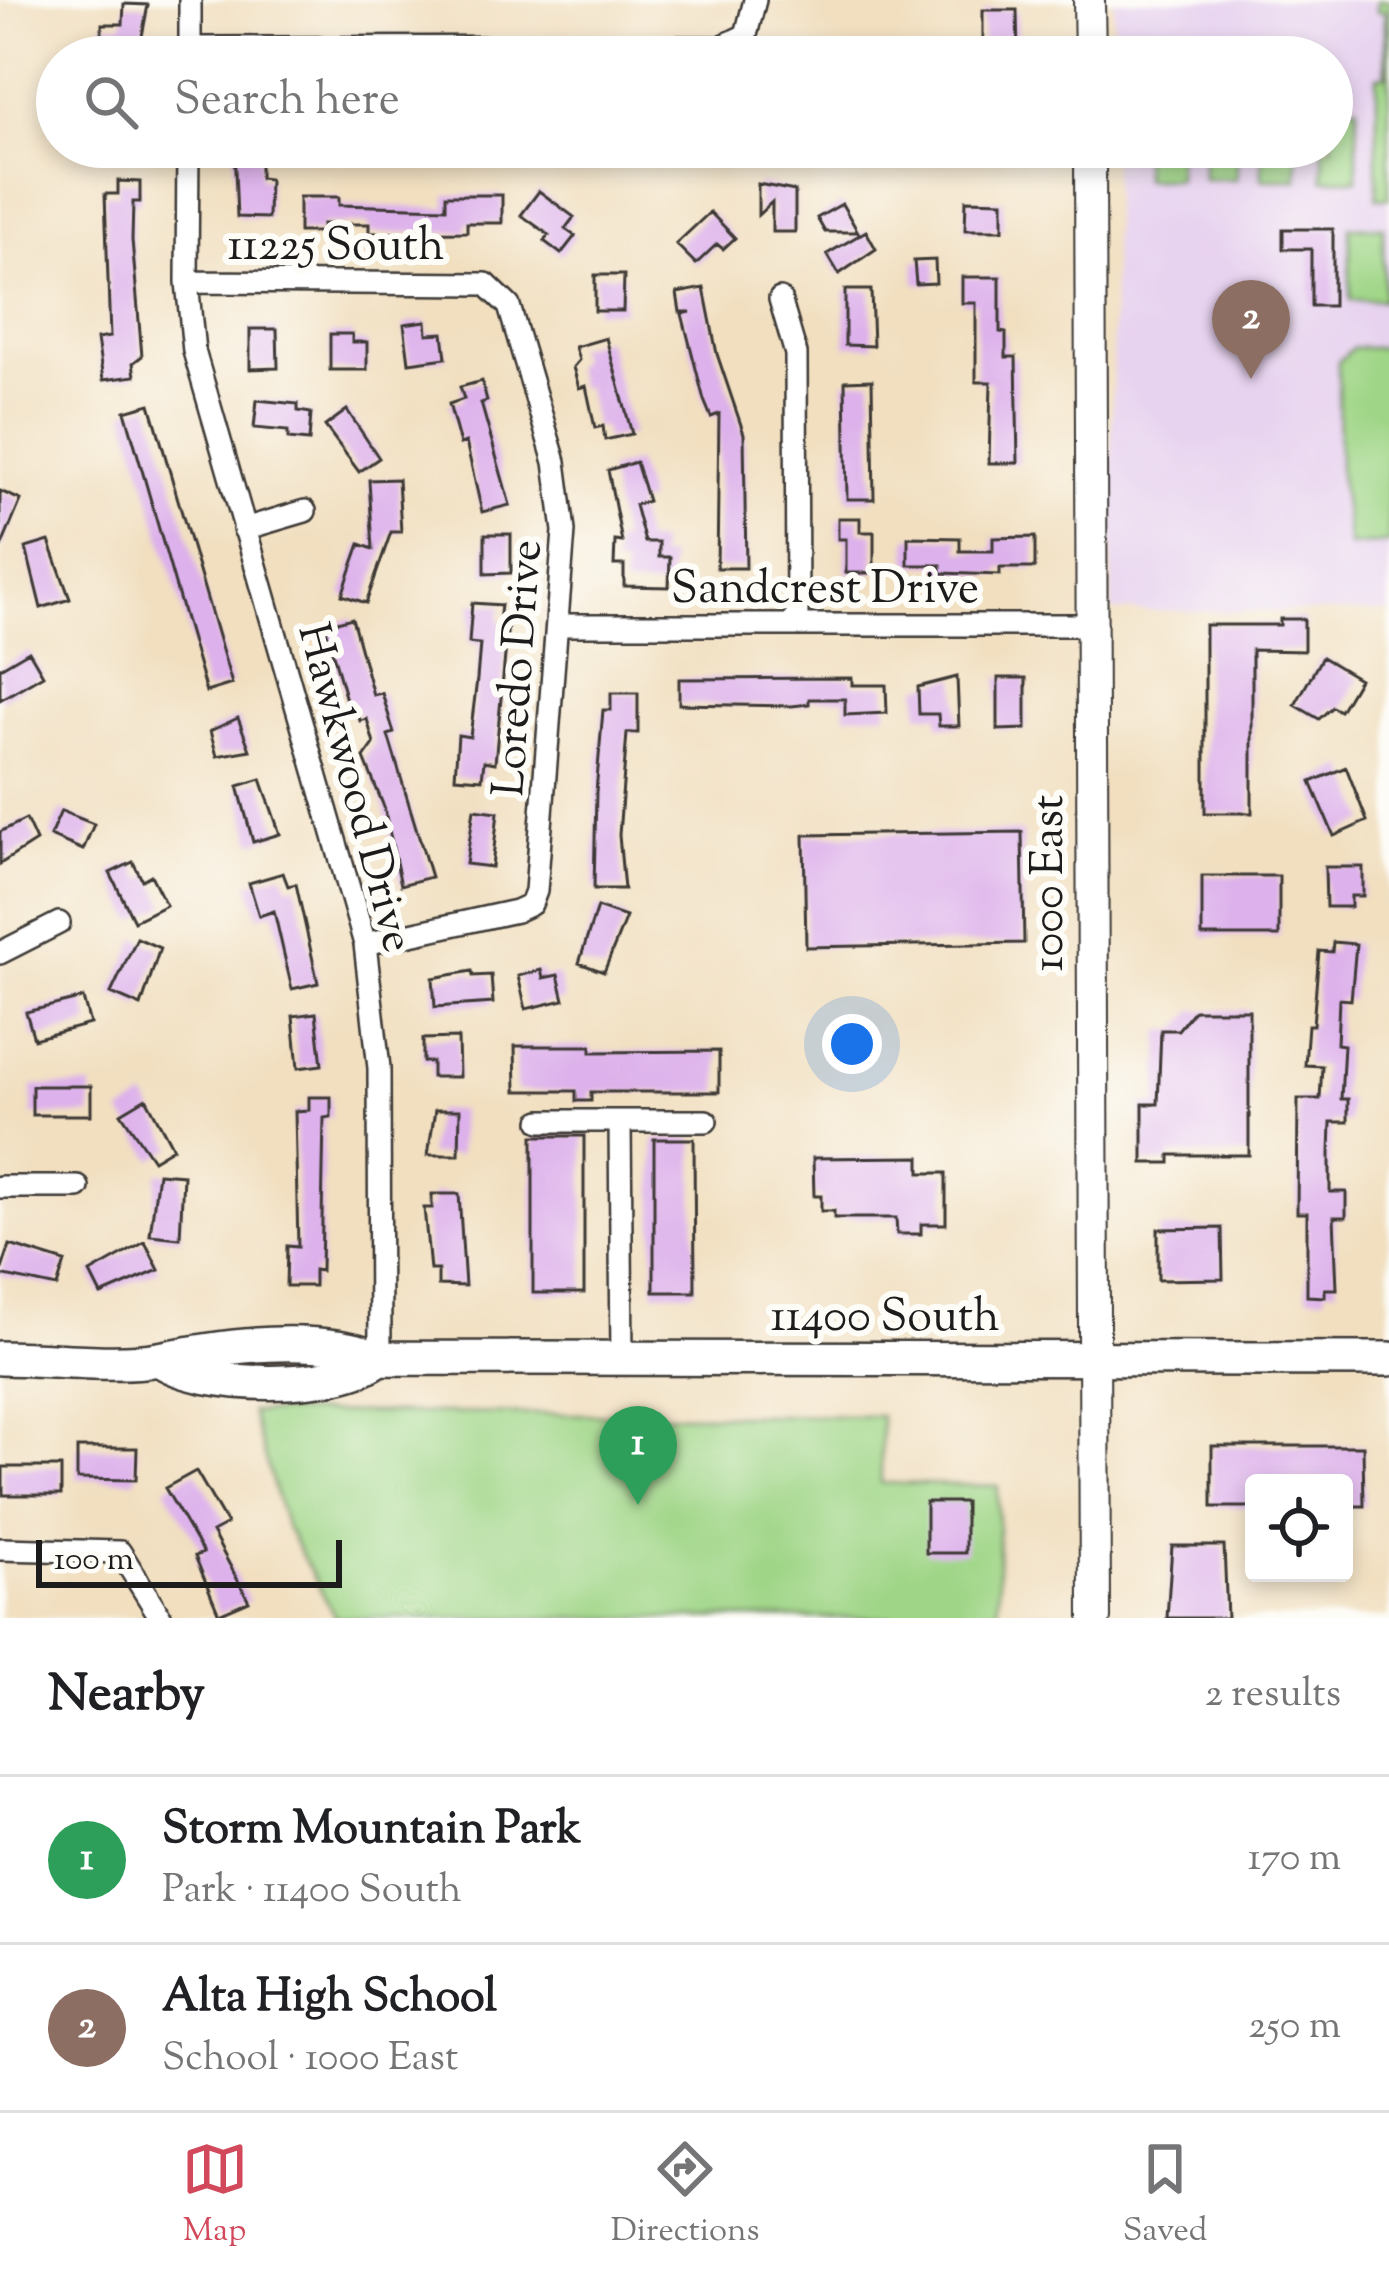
<!DOCTYPE html>
<html lang="en">
<head>
<meta charset="utf-8">
<style>
  :root { --surface:#fff; --page:#f6f6f6; --text:#202124; --muted:#757577; --line:#e0e0e0; --accent:#d1495b }
  body { margin:0; font-family:"Sorts Mill Goudy",serif; background:var(--page); color:var(--text) }
  .controls { position:absolute; right:36px; bottom:36px; display:grid; overflow:hidden; border-radius:12px; box-shadow:0 6px 18px #0003 }
  .controls button { width:108px; height:108px; display:grid; place-items:center; padding:0; border:0; border-bottom:3px solid var(--line); background:var(--surface); color:var(--text); font:60px sans-serif }
  .scale { position:absolute; left:36px; bottom:30px; width:306px; box-sizing:border-box; padding-left:12px; border:6px solid #1c1c1c; border-top:0; font-size:33px; line-height:42px; white-space:nowrap; color:#1c1c1c; -webkit-text-stroke:9px #fdfcf7; paint-order:stroke }
  .you { position:absolute; left:852px; top:1044px; width:42px; height:42px; margin:-30px; border:9px solid #fff; border-radius:50%; background:#1a73e8; box-shadow:0 0 0 18px #1a73e833 }
  .badge { display:grid; place-items:center; width:78px; height:78px; border-radius:50%; background:var(--accent); color:#fff; font-size:39px; font-weight:700 }
  .pin { position:absolute; translate:-50% -99px; filter:drop-shadow(0 3px 6px #0008) }
  .pin::after { content:''; position:absolute; top:63px; width:42px; height:36px; background:inherit; clip-path:polygon(0 0,100% 0,50% 100%) }
  .list { margin:0; padding:0; list-style:none }
  h2 { display:flex; justify-content:space-between; align-items:center; height:156px; margin:0; padding:0 48px; font-size:51px }
  h2 small { font-size:39px; font-weight:400; color:var(--muted) }
  .list li { display:grid; grid-template-columns:78px 1fr auto; gap:36px; align-items:center; box-sizing:border-box; height:168px; padding:0 48px; border-top:3px solid var(--line) }
  .list b { display:block; font-size:45px; white-space:nowrap }
  .list p { margin:0; font-size:39px; white-space:nowrap; color:var(--muted) }
  .list em { font-size:39px; font-style:normal; color:var(--muted) }
  .icon { flex:none; width:66px; height:66px; fill:none; stroke:currentColor; stroke-width:2; stroke-linecap:round; stroke-linejoin:round }
  .map { position:relative; flex:none; width:1389px; height:1618px; overflow:hidden }
  .search { position:absolute; background:var(--surface); box-shadow:0 6px 18px #0003; left:36px; right:36px; top:36px; height:132px; display:flex; align-items:center; gap:30px; box-sizing:border-box; padding:0 42px; border-radius:66px; color:var(--muted); font-size:45px }
  .sheet { height:492px; background:var(--surface) }
  nav { display:flex; justify-content:space-around; align-items:center; box-sizing:border-box; height:168px; border-top:3px solid var(--line); background:var(--surface); font-size:33px; color:var(--muted) }
  nav a { display:grid; justify-items:center; gap:6px }
  nav .on { color:var(--accent) }
  .map>svg:first-child { display:block }
  .built { fill:#e7d2ef }
  .green { fill:#9fd586; stroke:#5e7851; stroke-width:3 }
  .building { fill:#ddb1eb }
  .lines { fill:none; stroke-linecap:round; stroke-linejoin:round }
  .street-casing { stroke:#3c3935; stroke-width:26 }
  .secondary-casing { stroke:#3c3935; stroke-width:34 }
  .primary-casing { stroke:#3c3935; stroke-width:38 }
  .street { stroke:#fff; stroke-width:21 }
  .secondary { stroke:#fff; stroke-width:30 }
  .primary { stroke:#fff; stroke-width:33 }
  .labels { text-anchor:middle; stroke-width:12; stroke-linejoin:round; paint-order:stroke }
  .street-label { font-size:45px; fill:#1c1c1c; stroke:#fdfcf7 }
</style>
</head>
<body>
<div class="map">
<svg width="1389" height="1618" viewBox="0 0 1389 1618">
  <rect width="100%" height="100%" fill="#fdfcf7"/>
  <filter id="ink" filterUnits="userSpaceOnUse"><feTurbulence type="fractalNoise" baseFrequency=".00833" numOctaves="2"/><feDisplacementMap in="SourceGraphic" scale="24" xChannelSelector="R" yChannelSelector="G"/><feConvolveMatrix kernelMatrix="1 2 1 2 8 2 1 2 1" color-interpolation-filters="sRGB"/></filter>
  <filter id="wash" filterUnits="userSpaceOnUse"><feTurbulence type="fractalNoise" baseFrequency=".004" numOctaves="4" result="noise"/><feDisplacementMap in="SourceGraphic" scale="48" xChannelSelector="R" yChannelSelector="G"/><feGaussianBlur stdDeviation="2.7" result="paint"/><feColorMatrix in="noise" values="0 0 0 0 0 0 0 0 0 0 0 0 0 0 0 0 0 1.4 0 .05"/><feComposite in="paint" operator="in"/></filter>
  <g filter="url(#wash)">
    <rect width="100%" height="100%" fill="#f1dfc0"/>
    <path class="built" d="M 1114,0 L 1389,0 L 1389,612 L 1112,611 L 1113,147 L 1332,147 L 1332,57 L 1113,57 Z"/>
    <path class="green" d="M 1377,0 L 1389,0 L 1389,198 L 1377,198 L 1377,76 L 1386,75 L 1385,12 L 1377,11 Z
      M 1332,106 L 1357,106 L 1357,179 L 1323,179 L 1323,147 L 1332,147 Z
      M 1143,147 L 1177,147 L 1177,179 L 1143,179 Z
      M 1203,147 L 1237,147 L 1237,179 L 1203,179 Z
      M 1262,147 L 1297,147 L 1297,179 L 1262,179 Z
      M 1350,227 L 1383,227 L 1384,300 L 1350,300 Z
      M 1352,348 L 1389,348 L 1389,543 L 1349,546 L 1339,467 L 1338,362 Z
      M 251,1412 L 881,1416 L 881,1483 L 998,1486 L 998,1618 L 336,1618 L 285,1525 Z"/>
    <g id="blocks">
      <path class="building" d="M 124,4 L 148,5 L 138,57 L 102,57 L 102,24 L 123,24 Z
        M 983,10 L 1017,10 L 1018,57 L 983,57 Z
        M 234,147 L 260,147 L 260,178 L 269,179 L 268,218 L 237,217 Z
        M 118,181 L 140,182 L 140,202 L 133,202 L 132,240 L 142,356 L 133,363 L 135,376 L 103,380 L 97,339 L 110,337 L 105,194 L 118,194 Z
        M 758,184 L 795,191 L 795,232 L 772,232 L 772,202 L 758,215 Z
        M 539,191 L 574,217 L 565,229 L 575,236 L 561,254 L 544,241 L 549,235 L 521,215 Z
        M 446,195 L 502,195 L 502,223 L 467,223 L 467,232 L 369,233 L 369,224 L 322,224 L 322,232 L 299,232 L 299,197 L 339,197 L 339,205 L 446,208 Z
        M 966,200 L 1003,201 L 1003,230 L 965,230 Z
        M 842,204 L 858,232 L 825,232 L 817,218 Z
        M 710,212 L 735,238 L 723,249 L 717,244 L 696,264 L 676,244 Z
        M 1283,229 L 1333,229 L 1333,306 L 1311,306 L 1311,249 L 1283,249 Z
        M 866,231 L 876,249 L 839,274 L 827,254 Z
        M 935,260 L 936,283 L 916,284 L 914,261 Z
        M 595,275 L 624,275 L 623,311 L 595,311 Z
        M 962,277 L 1000,277 L 1000,332 L 1006,333 L 1006,357 L 1016,357 L 1018,463 L 989,463 L 991,382 L 976,382 L 976,303 L 962,303 Z
        M 704,288 L 717,354 L 744,434 L 746,568 L 717,568 L 719,414 L 711,417 L 704,400 L 682,314 L 691,312 L 680,312 L 677,293 Z
        M 845,290 L 871,290 L 873,346 L 845,345 Z
        M 426,321 L 427,334 L 443,333 L 446,358 L 409,363 L 404,324 Z
        M 250,329 L 277,329 L 278,368 L 250,369 Z
        M 330,334 L 352,334 L 352,342 L 367,342 L 367,370 L 330,370 Z
        M 606,338 L 632,434 L 605,440 L 603,426 L 595,428 L 586,386 L 579,388 L 573,367 L 579,360 L 575,347 Z
        M 872,380 L 874,499 L 847,499 L 845,381 Z
        M 482,381 L 487,401 L 481,403 L 510,505 L 482,512 L 466,442 L 460,444 L 449,404 L 464,399 L 460,387 Z
        M 257,400 L 298,404 L 298,411 L 311,413 L 309,441 L 288,439 L 288,431 L 254,428 Z
        M 150,404 L 232,684 L 206,692 L 125,411 Z
        M 347,410 L 379,458 L 359,472 L 325,426 Z
        M 636,462 L 648,501 L 635,505 L 645,542 L 659,542 L 659,557 L 670,557 L 669,587 L 624,586 L 624,565 L 614,565 L 615,541 L 622,542 L 608,470 Z
        M 398,479 L 401,532 L 391,532 L 366,603 L 342,595 L 360,544 L 373,549 L 369,480 Z
        M 0,491 L 21,500 L 0,550 Z
        M 838,518 L 860,518 L 860,532 L 874,532 L 874,573 L 846,573 L 846,539 L 838,539 Z
        M 485,534 L 511,534 L 511,573 L 485,574 Z
        M 908,537 L 960,538 L 960,551 L 993,551 L 993,538 L 1035,537 L 1035,568 L 1000,568 L 1000,575 L 941,573 L 941,565 L 908,565 Z
        M 49,541 L 70,599 L 41,608 L 26,548 Z
        M 472,603 L 501,605 L 499,622 L 508,623 L 495,763 L 484,761 L 482,779 L 455,777 L 458,735 L 470,737 L 477,679 L 480,644 L 469,643 Z
        M 352,618 L 373,695 L 382,693 L 394,733 L 388,735 L 431,877 L 401,885 L 384,807 L 364,758 L 374,744 L 367,719 L 360,721 L 357,709 L 349,711 L 325,625 Z
        M 1280,619 L 1304,619 L 1304,651 L 1252,650 L 1252,813 L 1205,813 L 1205,625 L 1280,625 Z
        M 29,651 L 43,675 L 0,700 L 0,668 Z
        M 1322,657 L 1359,679 L 1340,711 L 1332,707 L 1319,719 L 1295,705 Z
        M 957,677 L 959,726 L 939,726 L 938,714 L 919,714 L 918,687 Z
        M 852,678 L 852,685 L 886,685 L 887,713 L 845,715 L 845,699 L 809,699 L 809,704 L 792,706 L 679,704 L 679,679 Z
        M 998,678 L 1026,678 L 1026,729 L 998,730 Z
        M 611,693 L 638,693 L 638,733 L 627,733 L 619,835 L 624,889 L 594,889 L 596,792 L 603,710 L 611,710 Z
        M 238,718 L 250,750 L 217,756 L 210,731 Z
        M 1346,767 L 1367,821 L 1334,836 L 1311,782 Z
        M 261,779 L 280,834 L 253,842 L 238,786 Z
        M 474,809 L 498,812 L 492,867 L 466,864 Z
        M 61,811 L 94,824 L 83,850 L 50,836 Z
        M 26,819 L 36,841 L 0,864 L 0,832 Z
        M 1022,832 L 1024,943 L 806,947 L 804,835 Z
        M 133,862 L 142,880 L 151,875 L 166,905 L 134,921 L 110,873 Z
        M 1325,867 L 1363,867 L 1363,896 L 1351,896 L 1351,907 L 1326,907 Z
        M 283,873 L 288,886 L 296,884 L 318,983 L 292,989 L 274,911 L 259,916 L 249,883 Z
        M 1202,876 L 1279,876 L 1279,936 L 1202,936 Z
        M 597,907 L 626,917 L 604,972 L 579,963 Z
        M 137,938 L 160,948 L 141,1006 L 111,993 Z
        M 1333,942 L 1356,944 L 1351,1000 L 1339,999 L 1337,1044 L 1344,1045 L 1341,1099 L 1348,1099 L 1348,1122 L 1331,1122 L 1330,1153 L 1330,1192 L 1346,1192 L 1346,1217 L 1334,1217 L 1337,1289 L 1325,1289 L 1325,1297 L 1307,1296 L 1307,1213 L 1297,1213 L 1298,1099 L 1320,1099 L 1322,1066 L 1305,1065 L 1308,1025 L 1313,1025 L 1319,951 L 1332,952 Z
        M 541,970 L 543,978 L 558,975 L 564,1000 L 526,1009 L 518,976 Z
        M 472,971 L 473,976 L 491,975 L 493,1003 L 435,1007 L 433,978 Z
        M 83,998 L 90,1024 L 34,1039 L 26,1012 Z
        M 1194,1010 L 1249,1010 L 1249,1155 L 1170,1155 L 1170,1163 L 1143,1163 L 1143,1104 L 1158,1104 L 1161,1030 L 1178,1030 Z
        M 316,1013 L 322,1065 L 298,1068 L 293,1016 Z
        M 458,1038 L 459,1077 L 432,1077 L 432,1062 L 423,1062 L 423,1039 Z
        M 515,1046 L 591,1046 L 591,1052 L 719,1051 L 719,1092 L 591,1092 L 591,1101 L 576,1101 L 576,1091 L 516,1091 Z
        M 32,1086 L 91,1086 L 91,1115 L 32,1115 Z
        M 309,1097 L 331,1097 L 331,1117 L 324,1118 L 321,1271 L 314,1270 L 314,1286 L 286,1286 L 287,1246 L 298,1247 L 295,1111 L 309,1110 Z
        M 146,1098 L 173,1148 L 153,1160 L 121,1113 Z
        M 435,1110 L 460,1110 L 459,1155 L 428,1155 Z
        M 533,1136 L 584,1136 L 584,1293 L 533,1293 Z
        M 654,1139 L 694,1139 L 695,1292 L 654,1292 Z
        M 920,1157 L 920,1173 L 946,1173 L 946,1224 L 921,1224 L 921,1234 L 897,1234 L 896,1218 L 834,1218 L 834,1211 L 821,1211 L 821,1196 L 814,1196 L 813,1158 Z
        M 158,1173 L 183,1175 L 180,1238 L 150,1235 Z
        M 432,1194 L 459,1194 L 465,1286 L 438,1285 L 438,1270 L 430,1270 L 424,1208 L 432,1208 Z
        M 1222,1228 L 1223,1279 L 1158,1280 L 1158,1229 Z
        M 145,1242 L 159,1270 L 101,1295 L 90,1273 Z
        M 10,1245 L 65,1262 L 57,1287 L 0,1275 Z
        M 1212,1446 L 1363,1446 L 1364,1506 L 1344,1506 L 1344,1483 L 1254,1483 L 1254,1507 L 1212,1507 Z
        M 77,1448 L 137,1448 L 136,1480 L 77,1479 Z
        M 3,1467 L 61,1467 L 61,1495 L 3,1495 Z
        M 196,1471 L 227,1524 L 212,1532 L 249,1601 L 219,1614 L 195,1556 L 203,1553 L 165,1488 Z
        M 926,1502 L 965,1502 L 965,1553 L 926,1553 Z
        M 1172,1546 L 1224,1546 L 1227,1618 L 1167,1618 Z"/>
    </g>
  </g>
  <g filter="url(#ink)">
    <use href="#blocks" fill-opacity="0" stroke="#3c3935" stroke-width="3"/>
    <g class="lines">
      <defs>
        <path id="street" d="M 190,48 L 721,47 L 746,35 L 755,0
          M 190,57 L 190,0
          M 188,147 L 187,282 L 194,351 L 365,944 L 379,1068 L 380,1358
          M 187,282 L 486,284 L 509,306 L 555,462 L 564,531 L 536,891 L 531,904 L 516,911 L 365,944
          M 780,299 L 796,354 L 797,625
          M 244,529 L 305,511
          M 560,625 L 1091,625
          M 0,953 L 59,923
          M 541,1121 L 706,1121
          M 620,1121 L 622,1359
          M 0,1187 L 78,1187
          M 0,1549 L 120,1552 L 161,1618"/>
        <path id="secondary" d="M 1089,0 L 1090,57
          M 1090,147 L 1095,1618"/>
        <path id="primary" d="M 0,1358 C 47,1358 114,1367 159,1359 C 225,1346 314,1333 380,1358 L 1389,1359
          M 159,1359 C 201,1390 339,1391 380,1358"/>
      </defs>
      <use href="#street" class="street-casing"/>
      <use href="#secondary" class="secondary-casing"/>
      <use href="#primary" class="primary-casing"/>
      <use href="#street" class="street"/>
      <use href="#secondary" class="secondary"/>
      <use href="#primary" class="primary"/>
    </g>
  </g>
  <g class="labels">
    <g class="street-label">
      <text x="336" y="259">11225 South</text>
      <text x="825" y="602">Sandcrest Drive</text>
      <text transform="translate(515 668) rotate(-86)" y="16">Loredo Drive</text>
      <text transform="translate(358 787) rotate(75)" y="16">Hawkwood Drive</text>
      <text transform="translate(1046 883) rotate(-90)" y="16">1000 East</text>
      <text x="885" y="1330">11400 South</text>
    </g>
  </g>
</svg>
<div class="controls">
<button><svg class="icon" aria-label="locate" viewBox="0 0 24 24"><circle cx="12" cy="12" r="6"/><path d="M12 2v4M12 18v4M2 12h4M18 12h4"/></svg></button>
</div>
<div class="scale">100 m</div>
<div class="you"></div>
<div class="pin badge" style="left:638px;top:1505px;background:#2e9e5b">1</div>
<div class="pin badge" style="left:1251px;top:379px;background:#8d6e63">2</div>
<div class="search"><svg class="icon" aria-label="search" viewBox="0 0 24 24"><circle cx="10" cy="10" r="6"/><path d="M15 15l6 6"/></svg>Search here</div>
</div>
<section class="sheet">
<h2>Nearby<small>2 results</small></h2>
<ul class="list">
<li><span class="badge" style="background:#2e9e5b">1</span><div><b>Storm Mountain Park</b><p>Park · 11400 South</p></div><em>170 m</em></li>
<li><span class="badge" style="background:#8d6e63">2</span><div><b>Alta High School</b><p>School · 1000 East</p></div><em>250 m</em></li>
</ul>
</section>
<nav>
<a class="on"><svg class="icon" aria-label="map" viewBox="0 0 24 24"><path d="M3 6l6-2 6 2 6-2v14l-6 2-6-2-6 2zM9 4v14M15 6v14"/></svg>Map</a>
<a><svg class="icon" aria-label="directions" viewBox="0 0 24 24"><path d="M12 3l9 9-9 9-9-9zM9 14v-3h6M13 9l2 2-2 2"/></svg>Directions</a>
<a><svg class="icon" aria-label="saved" viewBox="0 0 24 24"><path d="M7 4h10v16l-5-4-5 4z"/></svg>Saved</a>
</nav>
</body>
</html>
